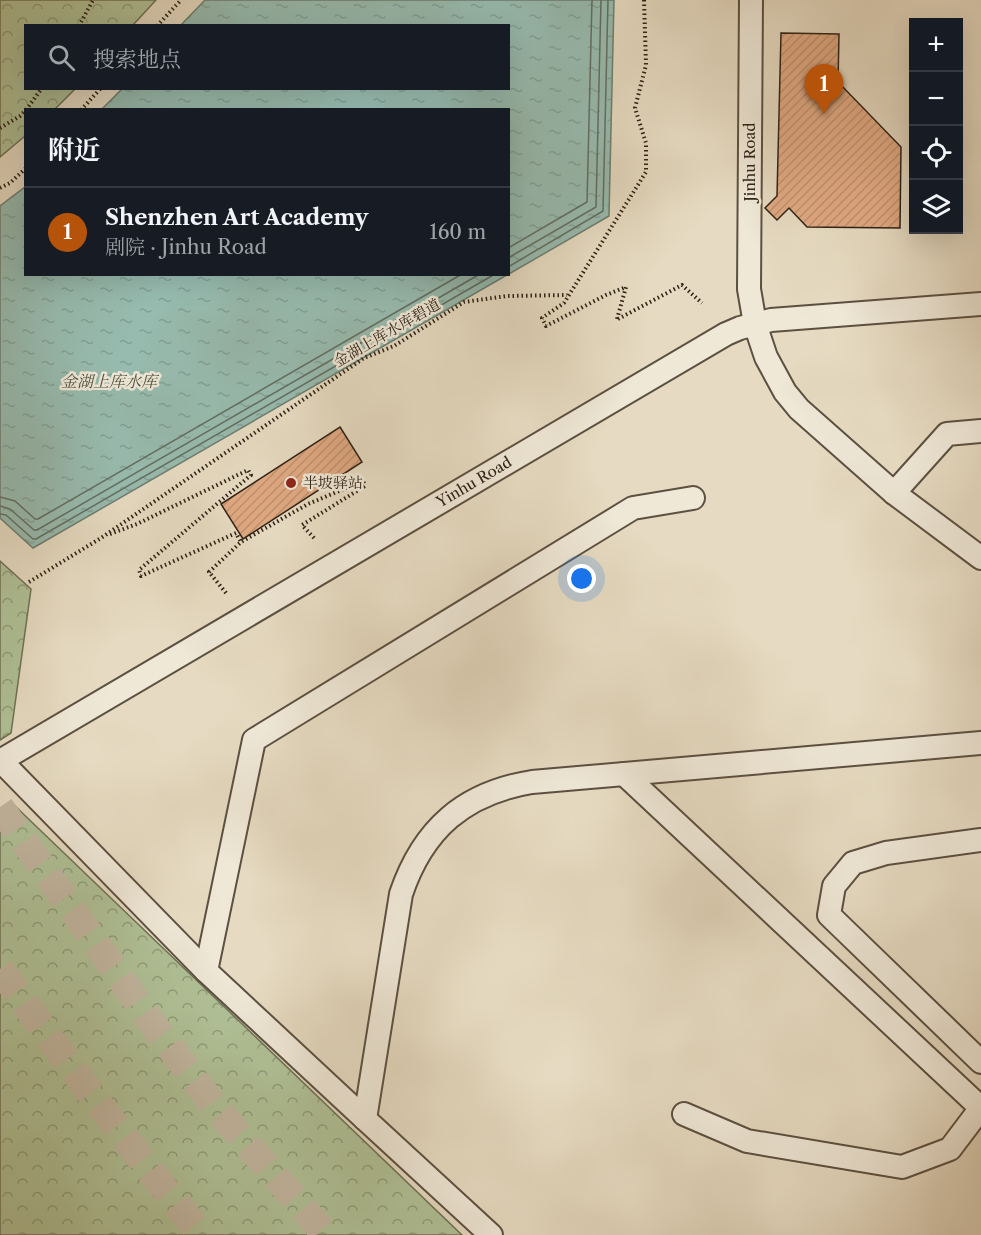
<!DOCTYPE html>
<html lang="zh">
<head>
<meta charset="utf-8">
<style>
  :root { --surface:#171b24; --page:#242831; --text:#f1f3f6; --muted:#9ea1a6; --line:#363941; --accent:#b45309 }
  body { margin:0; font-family:"Libre Caslon Text","Noto Serif SC",serif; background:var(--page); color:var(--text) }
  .controls { position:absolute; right:18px; top:18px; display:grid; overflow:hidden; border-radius:0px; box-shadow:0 6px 24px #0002 }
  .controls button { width:54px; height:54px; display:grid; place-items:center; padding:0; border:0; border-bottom:2px solid var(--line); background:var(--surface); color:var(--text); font:30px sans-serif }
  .you { position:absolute; left:582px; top:579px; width:21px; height:21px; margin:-15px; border:4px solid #fff; border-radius:50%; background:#1a73e8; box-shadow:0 0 0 9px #1a73e833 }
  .badge { display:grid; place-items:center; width:39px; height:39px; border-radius:50%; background:var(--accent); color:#fff; font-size:20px; font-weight:700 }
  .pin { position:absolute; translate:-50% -50px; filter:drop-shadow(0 2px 3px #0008) }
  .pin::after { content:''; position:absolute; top:32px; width:21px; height:18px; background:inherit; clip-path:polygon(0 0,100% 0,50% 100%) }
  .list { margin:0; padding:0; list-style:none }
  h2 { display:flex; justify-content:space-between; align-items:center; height:78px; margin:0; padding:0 24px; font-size:26px }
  h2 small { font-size:20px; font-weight:400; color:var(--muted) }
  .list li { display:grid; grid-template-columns:39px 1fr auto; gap:18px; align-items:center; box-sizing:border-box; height:90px; padding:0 24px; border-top:2px solid var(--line) }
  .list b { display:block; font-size:22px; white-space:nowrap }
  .list p { margin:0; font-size:20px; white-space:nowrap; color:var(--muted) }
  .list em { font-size:20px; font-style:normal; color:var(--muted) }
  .icon { flex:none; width:33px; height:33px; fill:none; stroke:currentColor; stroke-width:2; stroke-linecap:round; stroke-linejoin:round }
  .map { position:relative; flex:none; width:981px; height:1235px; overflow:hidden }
  .search { position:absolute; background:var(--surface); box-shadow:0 6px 24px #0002; left:24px; top:24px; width:486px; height:66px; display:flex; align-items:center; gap:15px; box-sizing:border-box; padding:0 21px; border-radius:0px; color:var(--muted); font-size:22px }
  .panel { position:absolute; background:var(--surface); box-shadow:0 6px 24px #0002; left:24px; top:108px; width:486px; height:168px; border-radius:0px }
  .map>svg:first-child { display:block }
  .forest { fill:url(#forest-crowns); stroke:#6f7256; stroke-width:1.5 }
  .water { fill:url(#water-ripples); stroke:#6d7e72; stroke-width:1.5 }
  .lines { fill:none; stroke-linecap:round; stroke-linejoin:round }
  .shore { stroke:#626e62; stroke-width:1.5 }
  .building { fill:url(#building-hatch); stroke:#2e2216; stroke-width:1.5 }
  .major-tunnel { stroke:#c1b6a0; stroke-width:28; stroke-dasharray:28 14; stroke-linecap:butt }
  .minor-casing { stroke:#5c5041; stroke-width:26 }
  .path { stroke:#2e2216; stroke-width:4; stroke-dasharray:1.5 3; stroke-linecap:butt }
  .minor { stroke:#efe8d7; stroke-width:22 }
  .poi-dot { fill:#8f2418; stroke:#efe8d7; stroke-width:2 }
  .labels { text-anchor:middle; stroke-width:5; stroke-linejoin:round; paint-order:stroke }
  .street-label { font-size:15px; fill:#2e2216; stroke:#efe8d7 }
  .poi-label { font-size:15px; fill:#2e2216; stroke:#efe8d7; text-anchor:start }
  .water-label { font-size:16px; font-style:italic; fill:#4e5044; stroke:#efe8d7 }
</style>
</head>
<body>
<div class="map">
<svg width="981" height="1235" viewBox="0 0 981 1235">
  <defs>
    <pattern id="forest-crowns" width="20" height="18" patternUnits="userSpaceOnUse" patternTransform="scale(1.5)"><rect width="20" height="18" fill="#b0c197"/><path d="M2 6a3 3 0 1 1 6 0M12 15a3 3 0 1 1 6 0" fill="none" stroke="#909c7a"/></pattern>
    <pattern id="water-ripples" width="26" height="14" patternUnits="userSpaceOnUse" patternTransform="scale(1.5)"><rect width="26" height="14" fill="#97bbaf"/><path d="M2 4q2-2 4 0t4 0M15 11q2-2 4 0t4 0" fill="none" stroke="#82a096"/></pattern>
    <pattern id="building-hatch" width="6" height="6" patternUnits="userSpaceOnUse" patternTransform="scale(1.5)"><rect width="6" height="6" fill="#e0a982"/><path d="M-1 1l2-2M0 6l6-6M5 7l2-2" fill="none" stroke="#c09170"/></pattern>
  </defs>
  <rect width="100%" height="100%" fill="#e6dbc2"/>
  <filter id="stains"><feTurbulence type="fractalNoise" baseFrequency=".00333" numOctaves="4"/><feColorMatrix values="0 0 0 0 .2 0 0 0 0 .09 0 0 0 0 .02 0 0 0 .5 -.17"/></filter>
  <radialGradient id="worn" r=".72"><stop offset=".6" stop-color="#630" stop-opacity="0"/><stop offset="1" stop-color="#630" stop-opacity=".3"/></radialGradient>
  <path class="forest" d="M 0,0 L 156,0 L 133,25 L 26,26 L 26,88 L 75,89 L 55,109 L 26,110 L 25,136 L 0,157 Z
    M 0,561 L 31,589 L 11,733 L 0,740 Z
    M 15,806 L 462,1235 L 0,1235 L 0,813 Z"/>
  <path class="water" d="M 205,0 L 614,0 L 609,216 L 509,274 L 508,110 L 102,109 L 122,89 L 508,88 L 508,26 L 181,25 Z
    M 25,187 L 26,274 L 507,275 L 33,548 L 0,518 L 0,206 Z"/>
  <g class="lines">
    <path class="shore" d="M 508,248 L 587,202 L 592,0
      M 508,258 L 596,207 L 601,0
      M 508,267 L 603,211 L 608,0
      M 0,497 L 15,501 L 35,519 L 38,519 L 462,274
      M 0,506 L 10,509 L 34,530 L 37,530 L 480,274
      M 0,514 L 6,515 L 33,539 L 36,539 L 495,274"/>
  </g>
  <path class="building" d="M 781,33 L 839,34 L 838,82 L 901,147 L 900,228 L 807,227 L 789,208 L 777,220 L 765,208 L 777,196 Z
    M 340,427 L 362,462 L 243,539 L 221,504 Z"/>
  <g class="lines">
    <path class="major-tunnel" d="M 0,807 L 152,1023 L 214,1106 L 326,1235
      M 0,969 C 65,1060 131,1149 202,1235"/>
    <defs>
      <g id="minor">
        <path d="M 751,0 L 749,289 L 755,324 L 766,357 L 785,392 L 799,409 L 894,493 L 981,558"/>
        <path d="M 894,493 L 947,434 L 981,431"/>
        <path id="s1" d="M 0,761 L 726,334 L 740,328 L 771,320 L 981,304"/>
        <path d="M 1,761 L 206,971 L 365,1119 L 401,894 C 423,829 464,793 532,782 L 981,743"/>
        <path d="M 624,774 L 981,1108"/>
        <path d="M 981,840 L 886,853 L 853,863 L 834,886 L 829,915 L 981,1062"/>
        <path d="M 206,971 L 254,740 L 633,508 L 693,498"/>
        <path d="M 684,1114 L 747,1141 L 902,1167 L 950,1149 L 981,1108"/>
        <path d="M 365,1119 L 491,1235"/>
      </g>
    </defs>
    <use href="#minor" class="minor-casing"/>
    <path class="path" d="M 79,26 L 93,0
      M 157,26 L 181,0
      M 26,110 L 42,88
      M 81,110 L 101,88
      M 0,128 L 20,116 L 26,110
      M 0,188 L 10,183 L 26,168
      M 617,319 L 626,287 L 606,295 L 546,326 L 542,318 L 564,303 L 646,172 L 646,143 L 635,108 L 646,65 L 644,0
      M 618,319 L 682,285 L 702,303
      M 110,534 L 137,524 L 248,470 L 251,475 L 139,570 L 141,576 L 236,533 L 241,542
      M 314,538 L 302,525 L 365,486 L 363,481
      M 29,582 L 101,538 L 364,358 L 394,346 L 464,302 L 507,296 L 567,295
      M 226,593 L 209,572 L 241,542 L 308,504 L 363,481"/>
    <use href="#minor" class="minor"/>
  </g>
  <circle class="poi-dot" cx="291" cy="483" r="6"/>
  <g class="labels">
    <g class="street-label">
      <text transform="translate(750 162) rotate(-90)" y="5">Jinhu Road</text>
      <text transform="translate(387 333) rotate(-30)" y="5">金湖上库水库碧道</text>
      <text dy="5" stroke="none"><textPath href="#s1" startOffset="550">Yinhu Road</textPath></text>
    </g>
    <g class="poi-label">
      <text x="303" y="488">半坡驿站</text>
    </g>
    <g class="water-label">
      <text x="109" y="387">金湖上库水库</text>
    </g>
  </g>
  <rect width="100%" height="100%" filter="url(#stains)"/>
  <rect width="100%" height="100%" fill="url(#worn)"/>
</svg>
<div class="controls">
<button>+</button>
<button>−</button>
<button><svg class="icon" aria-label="locate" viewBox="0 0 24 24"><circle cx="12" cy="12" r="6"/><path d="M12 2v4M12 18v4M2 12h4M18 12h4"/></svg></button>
<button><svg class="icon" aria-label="layers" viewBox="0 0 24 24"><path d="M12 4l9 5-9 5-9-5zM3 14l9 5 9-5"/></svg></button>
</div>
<div class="you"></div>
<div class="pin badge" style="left:824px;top:114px">1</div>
<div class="search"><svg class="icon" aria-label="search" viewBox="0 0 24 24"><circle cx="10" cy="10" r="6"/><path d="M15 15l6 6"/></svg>搜索地点</div>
<section class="panel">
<h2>附近<small></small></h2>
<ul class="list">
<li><span class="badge">1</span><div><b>Shenzhen Art Academy</b><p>剧院 · Jinhu Road</p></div><em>160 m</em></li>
</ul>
</section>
</div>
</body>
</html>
